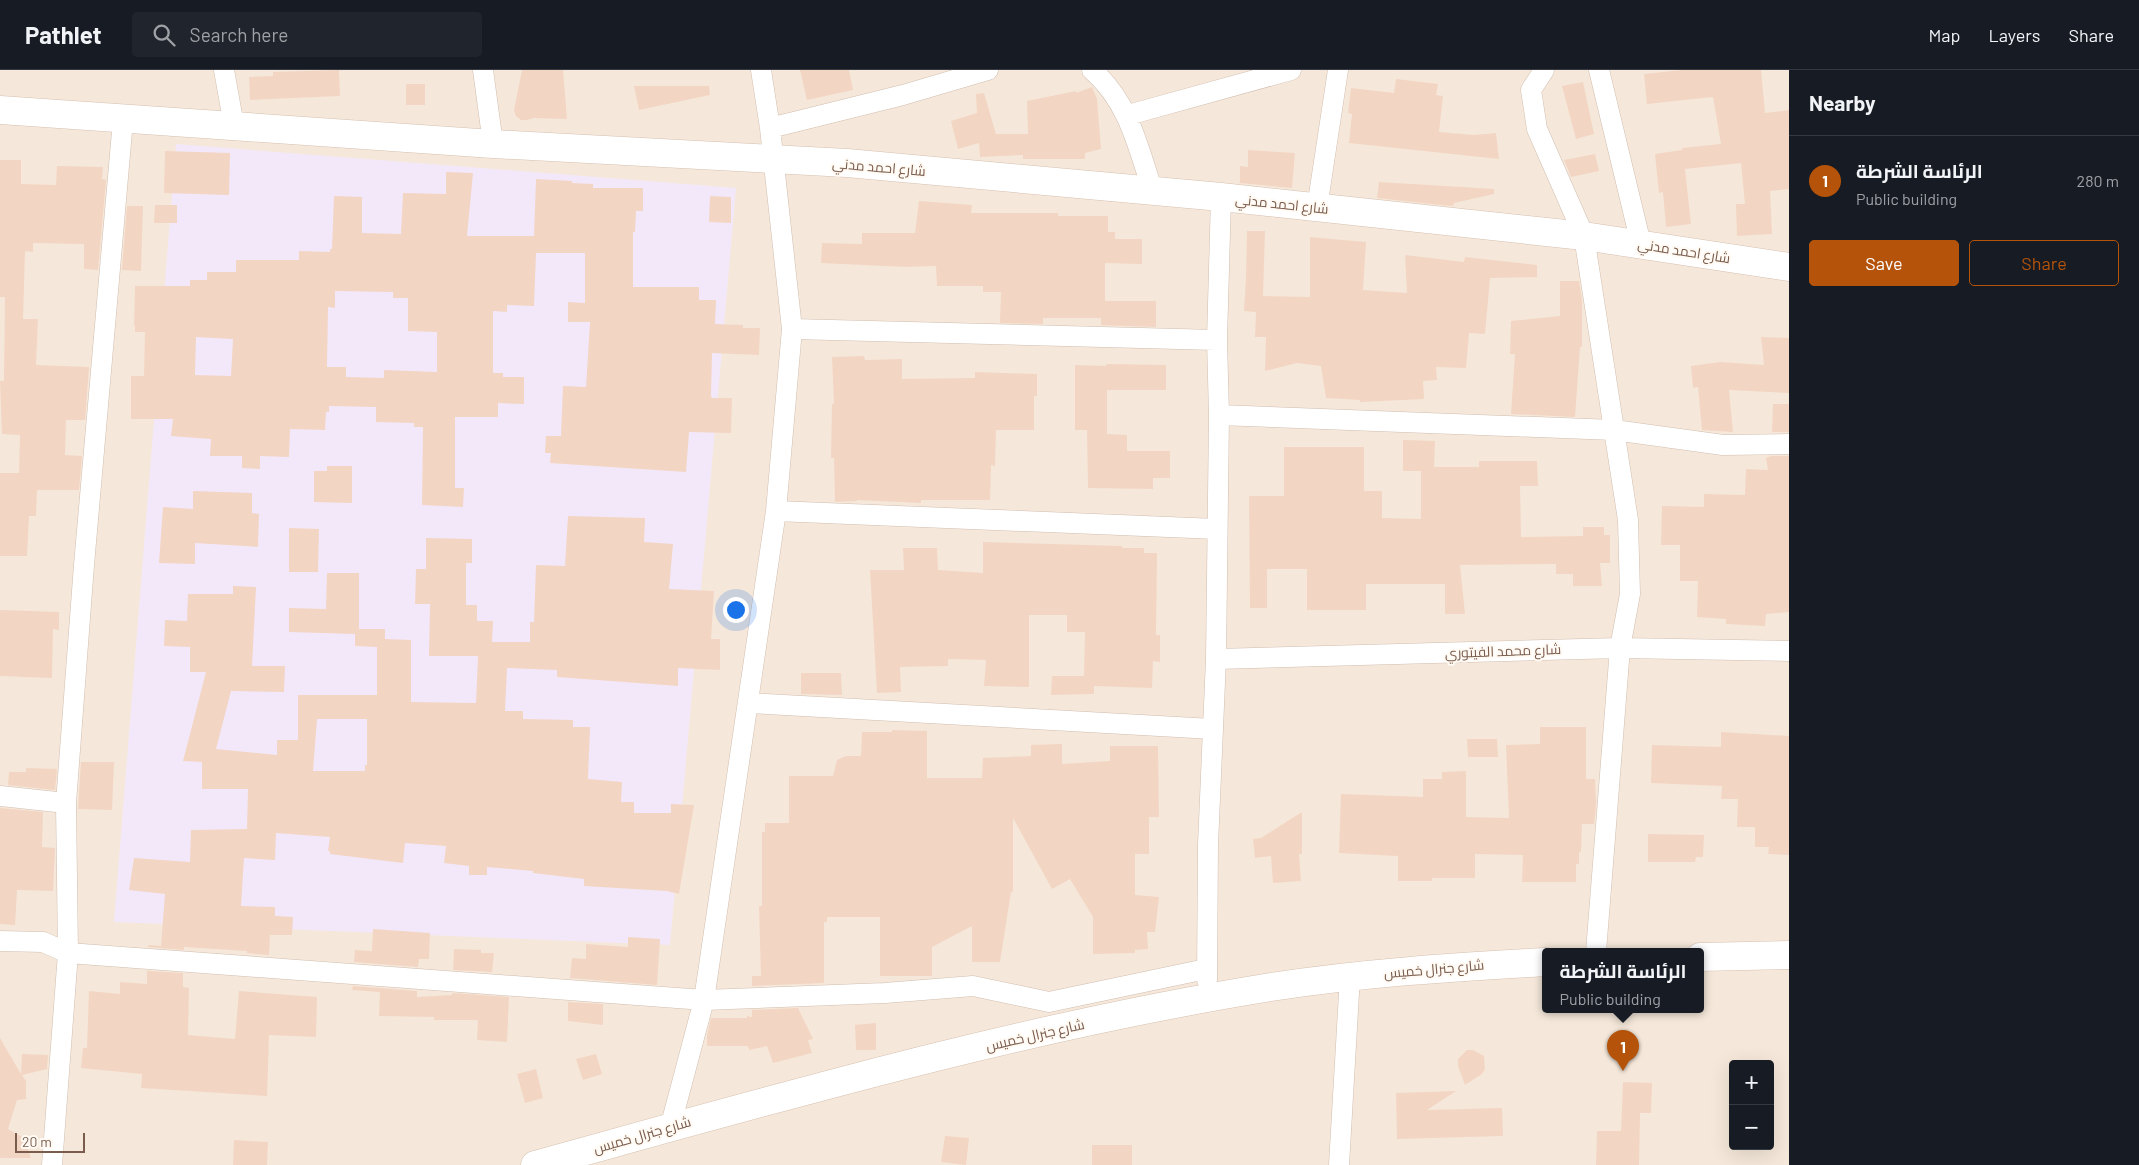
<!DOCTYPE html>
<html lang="en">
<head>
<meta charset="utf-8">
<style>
  :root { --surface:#171b24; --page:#20242c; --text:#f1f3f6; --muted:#9ea1a6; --line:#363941; --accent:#b45309 }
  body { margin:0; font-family:Barlow,Cairo,sans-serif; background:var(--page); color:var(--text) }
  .controls { position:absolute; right:15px; bottom:15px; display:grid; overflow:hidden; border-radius:5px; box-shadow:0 5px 20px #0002 }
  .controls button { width:45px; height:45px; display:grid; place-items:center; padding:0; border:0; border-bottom:1px solid var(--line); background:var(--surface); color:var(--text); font:25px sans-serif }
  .scale { position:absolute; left:15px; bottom:12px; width:70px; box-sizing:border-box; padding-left:5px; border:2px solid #7a5c4d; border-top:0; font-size:14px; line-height:18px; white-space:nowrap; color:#7a5c4d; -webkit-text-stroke:4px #fffaf3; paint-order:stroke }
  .you { position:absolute; left:735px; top:539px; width:18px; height:18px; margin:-12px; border:4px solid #fff; border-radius:50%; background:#1a73e8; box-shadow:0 0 0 8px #1a73e833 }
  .badge { display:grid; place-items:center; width:32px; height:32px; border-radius:50%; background:var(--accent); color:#fff; font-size:16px; font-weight:700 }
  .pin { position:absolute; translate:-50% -41px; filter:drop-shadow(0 1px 2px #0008) }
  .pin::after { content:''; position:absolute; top:26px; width:18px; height:15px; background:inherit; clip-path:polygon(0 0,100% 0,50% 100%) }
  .popup { position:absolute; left:1542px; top:878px; width:162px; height:65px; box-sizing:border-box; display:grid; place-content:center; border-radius:5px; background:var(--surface); filter:drop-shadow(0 1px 4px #0005); font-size:16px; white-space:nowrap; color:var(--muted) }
  .popup b { font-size:19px; color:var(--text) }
  .popup::after { content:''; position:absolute; left:50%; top:100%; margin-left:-10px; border:10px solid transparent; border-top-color:var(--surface) }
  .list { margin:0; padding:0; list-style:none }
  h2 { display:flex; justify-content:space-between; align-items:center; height:65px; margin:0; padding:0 20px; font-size:21px }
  h2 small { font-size:16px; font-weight:400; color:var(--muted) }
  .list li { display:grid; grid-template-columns:32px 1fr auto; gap:15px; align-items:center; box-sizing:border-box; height:90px; padding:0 20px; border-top:1px solid var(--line) }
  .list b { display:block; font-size:19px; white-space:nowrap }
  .list p { margin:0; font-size:16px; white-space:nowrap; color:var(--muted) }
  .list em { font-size:16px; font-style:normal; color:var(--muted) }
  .actions { display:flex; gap:10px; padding:15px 20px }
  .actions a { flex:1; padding:11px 0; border:1px solid var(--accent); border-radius:5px; text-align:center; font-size:18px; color:var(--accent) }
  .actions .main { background:var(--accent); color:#fff }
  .icon { flex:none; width:28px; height:28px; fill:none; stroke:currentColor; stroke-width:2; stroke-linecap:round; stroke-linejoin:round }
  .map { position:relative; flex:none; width:1789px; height:1095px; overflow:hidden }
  header { display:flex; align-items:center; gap:30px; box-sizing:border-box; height:70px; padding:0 25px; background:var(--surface); border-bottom:1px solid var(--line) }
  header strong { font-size:24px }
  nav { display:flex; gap:28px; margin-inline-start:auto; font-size:18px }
  .search { width:350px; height:45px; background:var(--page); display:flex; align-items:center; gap:12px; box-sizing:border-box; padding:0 18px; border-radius:5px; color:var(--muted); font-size:19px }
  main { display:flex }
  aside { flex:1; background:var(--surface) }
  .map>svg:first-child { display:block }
  .residential { fill:#f5e8da; fill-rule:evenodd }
  .education { fill:#f3e8fa }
  .building { fill:#f3d5c3; fill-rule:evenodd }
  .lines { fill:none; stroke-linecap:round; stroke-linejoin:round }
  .street-casing { stroke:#d1beb0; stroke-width:21 }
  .secondary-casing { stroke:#d6c0b0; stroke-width:29 }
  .street { stroke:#fff; stroke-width:20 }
  .secondary { stroke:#fff; stroke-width:28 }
  .labels { text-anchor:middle; stroke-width:4; stroke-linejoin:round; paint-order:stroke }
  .street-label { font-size:14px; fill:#7a5c4d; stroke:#fffaf3 }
</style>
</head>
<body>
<header>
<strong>Pathlet</strong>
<div class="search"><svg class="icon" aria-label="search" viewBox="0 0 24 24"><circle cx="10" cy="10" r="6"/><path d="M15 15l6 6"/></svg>Search here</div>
<nav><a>Map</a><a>Layers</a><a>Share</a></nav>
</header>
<main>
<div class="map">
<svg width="1789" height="1095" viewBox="0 0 1789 1095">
  <rect width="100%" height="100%" fill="#fdf6ec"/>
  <path class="residential" d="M 0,0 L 1789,0 L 1789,1095 L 0,1095 ZM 1546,882 L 1700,882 L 1700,940 L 1546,940 ZM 1733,994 L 1770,994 L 1770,1076 L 1733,1076 Z"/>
  <path class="education" d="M 176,74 L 736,118 L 670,875 L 114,852 Z"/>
  <path class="building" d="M 339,0 L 340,26 L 250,30 L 249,7 L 273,6 L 273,2 Z
    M 522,0 L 563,0 L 567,49 L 534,48 L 527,50 L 521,50 L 516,46 L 514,40 Z
    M 800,0 L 849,0 L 853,20 L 807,30 Z
    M 1682,0 L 1761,0 L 1765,43 L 1789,40 L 1789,119 L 1770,121 L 1772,164 L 1737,166 L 1736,134 L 1745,134 L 1741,93 L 1685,99 L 1691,154 L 1666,157 L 1663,122 L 1659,123 L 1655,84 L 1682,80 L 1682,78 L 1721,74 L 1713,27 L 1647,34 L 1644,4 Z
    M 1396,9 L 1438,14 L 1436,25 L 1443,26 L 1439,62 L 1474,65 L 1496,63 L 1499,89 L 1349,73 L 1352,44 L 1348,43 L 1351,18 L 1394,23 Z
    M 1583,12 L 1594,64 L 1576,69 L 1562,16 Z
    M 406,14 L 425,14 L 425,35 L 406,35 Z
    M 634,16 L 709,16 L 710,25 L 639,40 Z
    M 1092,17 L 1097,29 L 1101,79 L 1085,83 L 1085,89 L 1023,89 L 1023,85 L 980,87 L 979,73 L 958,79 L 951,51 L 977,43 L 976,24 L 984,23 L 996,64 L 1028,64 L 1027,31 L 1076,21 L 1076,23 Z
    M 1248,80 L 1295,83 L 1292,118 L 1240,113 L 1240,96 L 1248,97 Z
    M 165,81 L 230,83 L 229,125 L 164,123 Z
    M 1595,84 L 1599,101 L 1571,107 L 1564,90 Z
    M 0,90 L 21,90 L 21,114 L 56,115 L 57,96 L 103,97 L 102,109 L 106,110 L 98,200 L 84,199 L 84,174 L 33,173 L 33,182 L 25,181 L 23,249 L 38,249 L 36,295 L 89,297 L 85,350 L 66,350 L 65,385 L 82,386 L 79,420 L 37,420 L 36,446 L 29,446 L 27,486 L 0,486 L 0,403 L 19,403 L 20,365 L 2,364 L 0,311 L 4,311 L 5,227 L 0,227 Z
    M 446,102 L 473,103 L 467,166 L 534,166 L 536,109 L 572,111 L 572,113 L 593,114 L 593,118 L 643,118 L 643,141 L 636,141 L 635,162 L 633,162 L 633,217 L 699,217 L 699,230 L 716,230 L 715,254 L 743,255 L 743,258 L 760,258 L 759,285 L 712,283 L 711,326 L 712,328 L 732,328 L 731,363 L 689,362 L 686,402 L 550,393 L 551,383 L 545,383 L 546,366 L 561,366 L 563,316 L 586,317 L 590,252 L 568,252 L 568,232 L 585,233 L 585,183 L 536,183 L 534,236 L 507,235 L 507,242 L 493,241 L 493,303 L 503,303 L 503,307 L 524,307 L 524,334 L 498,333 L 498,347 L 455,347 L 455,418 L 464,418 L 463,437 L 422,435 L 423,357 L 414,357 L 414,353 L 376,352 L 376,337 L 329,336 L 329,342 L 326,342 L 325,360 L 290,359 L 289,387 L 260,386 L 260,399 L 242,398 L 242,386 L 210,386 L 211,369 L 171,366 L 173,349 L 131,349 L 131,306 L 144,306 L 145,262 L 135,262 L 135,256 L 134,256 L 135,216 L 190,216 L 190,210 L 207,210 L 207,202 L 236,202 L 236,190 L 299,190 L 299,181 L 330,182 L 330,179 L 332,179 L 334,126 L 362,127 L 362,163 L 401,164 L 403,123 L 446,124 ZM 335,221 L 393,222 L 393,228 L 408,228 L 408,261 L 437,262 L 437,302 L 384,300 L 384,308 L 346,307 L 346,297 L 327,297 L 328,237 L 335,238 ZM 196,267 L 233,269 L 231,306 L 195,305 Z
    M 1379,112 L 1494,119 L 1494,124 L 1454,133 L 1453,136 L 1432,134 L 1377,128 Z
    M 710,126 L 731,127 L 731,153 L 709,152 Z
    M 919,131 L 972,135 L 971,143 L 1058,143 L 1058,146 L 1108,146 L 1108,162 L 1115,162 L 1115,169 L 1142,169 L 1142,194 L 1105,193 L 1105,231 L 1156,231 L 1156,257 L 1101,255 L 1101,248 L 1043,248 L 1043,254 L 1000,253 L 1001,222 L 983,222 L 983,216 L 937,216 L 936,196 L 906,197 L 821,193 L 822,173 L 862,174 L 862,163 L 915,163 Z
    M 155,135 L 177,135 L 177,153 L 154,153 Z
    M 127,136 L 143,136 L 141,201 L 122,200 Z
    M 1247,161 L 1265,161 L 1263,226 L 1310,227 L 1310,167 L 1366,172 L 1363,220 L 1407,223 L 1405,185 L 1464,192 L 1465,187 L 1537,195 L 1537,207 L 1490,208 L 1485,264 L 1469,263 L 1466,298 L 1436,297 L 1437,310 L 1423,311 L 1424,329 L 1360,332 L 1360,330 L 1326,328 L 1321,296 L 1297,293 L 1265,301 L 1266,267 L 1255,267 L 1256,242 L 1244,241 L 1246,208 Z
    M 1560,211 L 1579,211 L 1582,230 L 1582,277 L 1580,277 L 1575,347 L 1511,344 L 1515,284 L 1510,284 L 1511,251 L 1560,246 Z
    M 1761,267 L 1789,268 L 1789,323 L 1729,320 L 1733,362 L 1702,360 L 1698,317 L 1693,318 L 1691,296 L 1720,292 L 1764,295 Z
    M 864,286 L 865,290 L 902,289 L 902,309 L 975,308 L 975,302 L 1037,304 L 1037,326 L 1034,326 L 1034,360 L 996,360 L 995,396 L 991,395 L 990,430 L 921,430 L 921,433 L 857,430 L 857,431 L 835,432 L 834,388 L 831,388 L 832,334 L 834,334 L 832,287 Z
    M 1106,294 L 1166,295 L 1166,320 L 1107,320 L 1107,364 L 1127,365 L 1127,381 L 1170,381 L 1170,408 L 1153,408 L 1153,419 L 1088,418 L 1087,360 L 1075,360 L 1075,295 L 1106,296 Z
    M 1773,334 L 1789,334 L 1789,362 L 1772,362 Z
    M 1403,370 L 1435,371 L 1434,397 L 1479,397 L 1479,391 L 1537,391 L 1538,416 L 1520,416 L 1521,467 L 1583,466 L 1583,457 L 1604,457 L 1604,465 L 1610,465 L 1610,493 L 1600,493 L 1602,516 L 1573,516 L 1573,504 L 1556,504 L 1556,494 L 1460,495 L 1465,544 L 1445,544 L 1445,514 L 1366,514 L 1366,540 L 1307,540 L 1307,499 L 1267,499 L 1267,538 L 1250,538 L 1249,426 L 1284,426 L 1284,377 L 1364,377 L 1364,421 L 1382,421 L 1382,448 L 1421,449 L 1421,401 L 1403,401 Z
    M 1771,386 L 1789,386 L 1789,542 L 1766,544 L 1765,556 L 1726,554 L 1726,549 L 1697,547 L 1698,511 L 1680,511 L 1680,475 L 1661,475 L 1662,436 L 1704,437 L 1704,424 L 1745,425 L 1746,399 L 1768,400 L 1766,388 Z
    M 327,396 L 352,396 L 352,433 L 314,432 L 314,401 L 327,401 Z
    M 193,421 L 252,423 L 252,443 L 259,444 L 258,477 L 195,473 L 195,494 L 159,493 L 163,437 L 193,439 Z
    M 568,446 L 645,448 L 644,472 L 673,474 L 669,519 L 714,521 L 711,569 L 720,569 L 720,600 L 678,598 L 678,616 L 557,607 L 557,600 L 507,598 L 505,641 L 523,641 L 523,649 L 573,650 L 573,657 L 590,657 L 588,709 L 622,712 L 621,732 L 634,732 L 634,743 L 671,743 L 671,734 L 694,735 L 679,824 L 667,821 L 584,816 L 584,809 L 533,803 L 533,801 L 487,797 L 487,805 L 469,805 L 469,796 L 444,793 L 446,776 L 405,773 L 403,793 L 330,784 L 330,781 L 328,781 L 330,767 L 276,763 L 275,790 L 244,788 L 241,836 L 275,837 L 275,846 L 293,847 L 292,865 L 270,865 L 269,885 L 247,883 L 247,881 L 184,877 L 184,880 L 148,877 L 149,875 L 161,876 L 165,824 L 129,820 L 134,788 L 190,792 L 191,760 L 247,759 L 248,719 L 202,719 L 202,692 L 183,691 L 206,602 L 190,602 L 190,577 L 164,576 L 165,550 L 187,551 L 188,524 L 233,524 L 233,516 L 256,517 L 252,596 L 285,596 L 284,622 L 231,621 L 216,679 L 277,685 L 277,670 L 298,670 L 298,625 L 377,625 L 377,577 L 355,576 L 355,564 L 289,562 L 289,538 L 326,539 L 327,503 L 359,503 L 359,559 L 385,559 L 385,569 L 411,570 L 411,632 L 476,633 L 478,586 L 429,586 L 430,534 L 415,534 L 416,499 L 426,499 L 426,468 L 472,469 L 472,493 L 466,493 L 466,535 L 477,535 L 477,551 L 493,551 L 492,572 L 530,572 L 530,552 L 534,552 L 536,495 L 565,496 ZM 317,649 L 367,649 L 367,695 L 365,695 L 365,701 L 313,701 Z
    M 289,458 L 319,459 L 318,502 L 289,502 Z
    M 983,472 L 1122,476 L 1122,478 L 1144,478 L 1144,483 L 1157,483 L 1156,565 L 1160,565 L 1160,592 L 1153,591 L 1152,618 L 1094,616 L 1094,624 L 1051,625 L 1052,606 L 1084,606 L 1085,562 L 1067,562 L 1067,545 L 1029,545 L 1029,617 L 984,616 L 986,590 L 948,589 L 948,596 L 900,597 L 901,622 L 877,623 L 870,500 L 904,500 L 903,478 L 937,478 L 938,500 L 983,503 Z
    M 0,540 L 59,542 L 59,560 L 53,559 L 52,608 L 0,606 Z
    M 801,603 L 841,603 L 842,625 L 801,624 Z
    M 1540,657 L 1586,657 L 1586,709 L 1595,709 L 1596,735 L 1594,754 L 1582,754 L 1581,782 L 1579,782 L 1579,794 L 1576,794 L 1576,812 L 1522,812 L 1523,785 L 1475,784 L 1475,808 L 1432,808 L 1432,811 L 1398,811 L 1398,786 L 1339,783 L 1341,724 L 1423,727 L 1423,709 L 1442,709 L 1442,702 L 1466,701 L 1466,747 L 1509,748 L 1506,675 L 1540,674 Z
    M 892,660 L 927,661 L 927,708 L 982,708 L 983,688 L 1031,686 L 1031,675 L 1062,674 L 1062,694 L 1110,691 L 1110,676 L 1158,676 L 1159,747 L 1149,747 L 1149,784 L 1135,784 L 1135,825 L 1159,827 L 1155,862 L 1147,862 L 1148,879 L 1135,880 L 1135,883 L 1093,884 L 1093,847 L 1070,809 L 1052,819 L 1013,748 L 1013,822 L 1011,822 L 1000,892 L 972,892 L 972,856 L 932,877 L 932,906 L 880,906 L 880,847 L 827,847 L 827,852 L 824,852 L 824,913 L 752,916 L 752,906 L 761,906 L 759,836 L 762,836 L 762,762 L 765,762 L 765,753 L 789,753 L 789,706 L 833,706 L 837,690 L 846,686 L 861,686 L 862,662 L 892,662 Z
    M 1721,662 L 1789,666 L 1789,785 L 1768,784 L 1769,777 L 1755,777 L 1755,757 L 1737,757 L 1738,729 L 1721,729 L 1722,716 L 1651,713 L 1652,675 L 1721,677 Z
    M 1467,669 L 1497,669 L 1498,687 L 1468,687 Z
    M 81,692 L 114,692 L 112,740 L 78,739 Z
    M 26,698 L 57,699 L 55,720 L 8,715 L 9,702 L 26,702 Z
    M 0,738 L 43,742 L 42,777 L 55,778 L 53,821 L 17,820 L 15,855 L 0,854 Z
    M 1302,742 L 1302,784 L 1299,784 L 1301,811 L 1273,813 L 1271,786 L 1255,788 L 1253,769 L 1261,768 Z
    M 1648,764 L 1704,765 L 1703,787 L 1696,787 L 1695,792 L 1648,792 Z
    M 373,859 L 430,863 L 429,889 L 419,889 L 418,897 L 354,892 L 355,880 L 372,881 Z
    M 628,867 L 660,869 L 657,915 L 570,908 L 572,888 L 586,889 L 586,874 L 628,877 Z
    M 454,879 L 481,880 L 481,883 L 494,883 L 492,902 L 453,900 Z
    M 147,901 L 183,903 L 183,917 L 189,918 L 188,965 L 235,969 L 239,921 L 317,927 L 316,967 L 269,965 L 267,1026 L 141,1018 L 142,1004 L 81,998 L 83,978 L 87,978 L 89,921 L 120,924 L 120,912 L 147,914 Z
    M 353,916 L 417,921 L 417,927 L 452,925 L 452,923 L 509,927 L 507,972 L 477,970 L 478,950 L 434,950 L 434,947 L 379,946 L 380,922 L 352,920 Z
    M 568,932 L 603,934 L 603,955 L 568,951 Z
    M 798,938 L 813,969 L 808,970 L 812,983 L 773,993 L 767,976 L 749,980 L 748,976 L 707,976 L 707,966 L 711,948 L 747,948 L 747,946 L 752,947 L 752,940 Z
    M 876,953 L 876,980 L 856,980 L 855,955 Z
    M 0,968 L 21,1004 L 22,984 L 48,985 L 47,999 L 22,1005 L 26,1011 L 26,1029 L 17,1030 L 8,1059 L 24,1068 L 31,1088 L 0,1088 Z
    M 1467,980 L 1473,980 L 1484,986 L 1485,999 L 1482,1004 L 1465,1015 L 1458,996 L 1458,989 Z
    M 596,984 L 602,1004 L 583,1010 L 576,989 Z
    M 536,999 L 543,1028 L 525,1033 L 517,1004 Z
    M 1623,1012 L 1652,1013 L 1651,1043 L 1640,1043 L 1639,1095 L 1596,1095 L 1597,1061 L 1621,1061 Z
    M 1456,1021 L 1427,1040 L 1502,1038 L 1503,1066 L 1397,1069 L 1396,1023 Z
    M 945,1066 L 969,1068 L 966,1095 L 941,1092 Z
    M 234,1070 L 268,1072 L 267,1095 L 233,1095 Z
    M 1092,1075 L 1132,1075 L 1132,1095 L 1092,1095 Z"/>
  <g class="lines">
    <defs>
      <path id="street" d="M 224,0 L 234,56
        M 483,0 L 493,74
        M 1092,0 C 1129,32 1138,77 1153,122
        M 1544,0 L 1531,20 L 1537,59 L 1584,166 L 1628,450 L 1630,524 L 1620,578 L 1596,882
        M 1599,0 L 1641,174
        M 1128,45 L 1291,0
        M 770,58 L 903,25 L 988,0
        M 1317,138 L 1338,0
        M 792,259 L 1217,270
        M 1219,345 L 1614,360 L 1723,375 L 1789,374
        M 776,441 L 1217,459
        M 1216,589 L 1620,578 L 1789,581
        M 749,633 L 1213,659
        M 0,726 L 66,733
        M 0,871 L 43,872 L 68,883 L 704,930 L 885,923 L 973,916 L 1049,932 L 1206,899
        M 1207,910 L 1208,775 L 1216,589 L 1219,345 L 1217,270 L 1221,127
        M 670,1058 L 704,930 L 776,441 L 792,259 L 770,58 L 761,0
        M 52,1095 L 68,883 L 66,733 L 84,495 L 123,50
        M 1339,1095 L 1350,906"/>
      <path id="secondary" d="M 0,40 L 493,74 L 847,93 L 1221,127 L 1584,166 L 1789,197
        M 1700,887 L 1789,885
        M 535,1095 C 778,1028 1022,957 1271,917 C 1362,903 1454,897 1546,892"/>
    </defs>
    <use href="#street" class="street-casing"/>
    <use href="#secondary" class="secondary-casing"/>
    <use href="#street" class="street"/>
    <use href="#secondary" class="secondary"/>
  </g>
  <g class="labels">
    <g class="street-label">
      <text transform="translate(879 97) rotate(5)" y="5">شارع احمد مدني</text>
      <text transform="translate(1282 134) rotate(6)" y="5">شارع احمد مدني</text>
      <text transform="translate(1684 181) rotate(9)" y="5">شارع احمد مدني</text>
      <text transform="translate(1503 581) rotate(-2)" y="5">شارع محمد الفيتوري</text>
      <text transform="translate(1434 899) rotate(-5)" y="5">شارع جنرال خميس</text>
      <text transform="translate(1035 965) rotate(-13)" y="5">شارع جنرال خميس</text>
      <text transform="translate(642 1065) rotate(-16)" y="5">شارع جنرال خميس</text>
    </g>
  </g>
</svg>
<div class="controls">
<button>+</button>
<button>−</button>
</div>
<div class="scale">20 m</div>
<div class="you"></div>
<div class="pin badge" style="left:1623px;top:1001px">1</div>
<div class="popup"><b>الرئاسة الشرطة</b>Public building</div>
</div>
<aside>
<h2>Nearby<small></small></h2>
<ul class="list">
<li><span class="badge">1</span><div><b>الرئاسة الشرطة</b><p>Public building</p></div><em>280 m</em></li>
</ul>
<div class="actions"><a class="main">Save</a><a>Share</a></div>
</aside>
</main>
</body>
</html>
